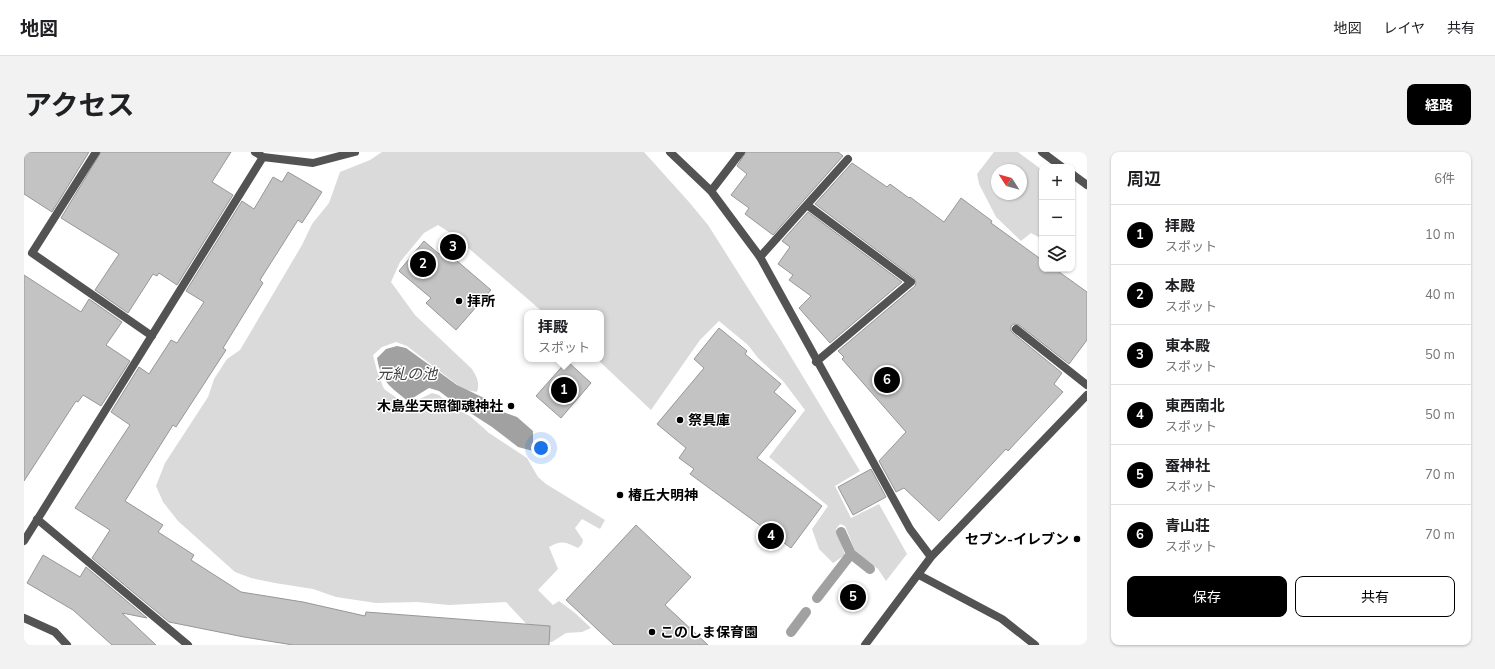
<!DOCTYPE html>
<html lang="ja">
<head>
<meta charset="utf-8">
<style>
  :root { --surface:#fff; --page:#f2f2f2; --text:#202124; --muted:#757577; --line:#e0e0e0; --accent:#000 }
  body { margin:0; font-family:"Nunito Sans","Noto Sans JP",sans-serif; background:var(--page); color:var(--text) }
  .controls { position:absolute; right:12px; top:12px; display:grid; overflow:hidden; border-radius:8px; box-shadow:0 1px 3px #0004 }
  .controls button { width:36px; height:36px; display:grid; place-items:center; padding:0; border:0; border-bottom:1px solid var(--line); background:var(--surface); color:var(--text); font:20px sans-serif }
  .compass { position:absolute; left:967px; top:12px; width:36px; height:36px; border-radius:50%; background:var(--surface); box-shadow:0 1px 3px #0004; rotate:306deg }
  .you { position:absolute; left:517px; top:296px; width:14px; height:14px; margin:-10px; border:3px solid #fff; border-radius:50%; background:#1a73e8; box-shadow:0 0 0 6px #1a73e833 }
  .badge { display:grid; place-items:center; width:26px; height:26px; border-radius:50%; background:var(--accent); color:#fff; font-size:13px; font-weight:700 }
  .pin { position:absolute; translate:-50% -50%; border:2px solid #fff; box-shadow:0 1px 4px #0006 }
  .popup { position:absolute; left:500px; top:158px; width:80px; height:52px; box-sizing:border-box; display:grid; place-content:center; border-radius:8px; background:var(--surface); filter:drop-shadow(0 1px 3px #0005); font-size:13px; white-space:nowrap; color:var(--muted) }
  .popup b { font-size:15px; color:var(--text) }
  .popup::after { content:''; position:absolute; left:50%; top:100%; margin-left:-8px; border:8px solid transparent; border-top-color:var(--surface) }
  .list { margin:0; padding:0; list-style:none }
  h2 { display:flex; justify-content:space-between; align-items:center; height:52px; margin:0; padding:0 16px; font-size:17px }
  h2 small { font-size:13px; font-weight:400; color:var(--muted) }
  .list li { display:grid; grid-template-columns:26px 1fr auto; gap:12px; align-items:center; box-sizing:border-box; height:60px; padding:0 16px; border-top:1px solid var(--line) }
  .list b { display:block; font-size:15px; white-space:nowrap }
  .list p { margin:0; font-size:13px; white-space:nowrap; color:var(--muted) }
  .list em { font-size:13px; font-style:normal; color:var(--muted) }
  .actions { display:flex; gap:8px; padding:12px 16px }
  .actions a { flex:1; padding:9px 0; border:1px solid var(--accent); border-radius:8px; text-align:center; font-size:14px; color:var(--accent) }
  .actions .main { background:var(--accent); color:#fff }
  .icon { flex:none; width:22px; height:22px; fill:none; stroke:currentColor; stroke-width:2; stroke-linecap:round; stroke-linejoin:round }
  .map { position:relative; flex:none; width:1063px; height:493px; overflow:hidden; border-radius:8px }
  header { display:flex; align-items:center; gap:24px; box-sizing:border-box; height:56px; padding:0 20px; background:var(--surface); border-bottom:1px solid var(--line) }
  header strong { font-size:19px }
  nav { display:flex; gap:22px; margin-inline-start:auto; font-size:14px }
  .intro { display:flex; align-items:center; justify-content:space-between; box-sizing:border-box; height:96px; padding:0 24px }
  h1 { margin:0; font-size:28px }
  .button { padding:10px 18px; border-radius:8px; background:var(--accent); color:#fff; font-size:14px; font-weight:700 }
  main { display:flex; gap:24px; padding:0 24px }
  aside { flex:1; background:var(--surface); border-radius:8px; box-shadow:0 1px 3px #0004 }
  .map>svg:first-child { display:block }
  .green { fill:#dadada; fill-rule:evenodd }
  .water { fill:#a1a1a1 }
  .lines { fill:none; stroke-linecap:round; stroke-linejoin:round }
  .stream { stroke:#a1a1a1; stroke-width:10 }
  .building { fill:#c3c3c3; stroke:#979797 }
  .service { stroke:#535353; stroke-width:8 }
  .minor { stroke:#535353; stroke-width:8 }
  .poi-dot { fill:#000; stroke:#fff; stroke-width:1.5 }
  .labels { text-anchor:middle; stroke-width:3; stroke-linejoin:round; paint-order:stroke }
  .poi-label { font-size:14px; font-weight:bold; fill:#000; stroke:#fff; text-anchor:start }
  .water-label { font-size:15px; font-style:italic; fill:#424242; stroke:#fff }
</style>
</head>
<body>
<header>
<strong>地図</strong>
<nav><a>地図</a><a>レイヤ</a><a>共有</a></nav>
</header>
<div class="intro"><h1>アクセス</h1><a class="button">経路</a></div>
<main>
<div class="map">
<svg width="1063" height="493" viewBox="0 0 1063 493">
  <rect width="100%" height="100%" fill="#fff"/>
  <path class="green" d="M 358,0 L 620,0 L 665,50 L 684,73 L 755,185 L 836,319 L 811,334 L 827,366 L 855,352 L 883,402 L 862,429 L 854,417 L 832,401 L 821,374 L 816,372 L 812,377 L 821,403 L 809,411 L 795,397 L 788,377 L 804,354 L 745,305 L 781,258 L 759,229 L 734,206 L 724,193 L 695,169 L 676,188 L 627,258 L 573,207 L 577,207 L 577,161 L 520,161 L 428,82 L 414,73 L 400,81 L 376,110 L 367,130 L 391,163 L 448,217 C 453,225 456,231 453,240 L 443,238 L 435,234 L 383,194 L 372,190 L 358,195 L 349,203 L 353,219 L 360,237 L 383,253 L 408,241 L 415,243 L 428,255 L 446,264 L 465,281 L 503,306 L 514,325 L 522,332 L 581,368 L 576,377 L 558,367 L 551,376 L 559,388 L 558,392 L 554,396 C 541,390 538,388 525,395 L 534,417 L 514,438 L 529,453 L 535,449 L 551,461 L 567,476 L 558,480 L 542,481 L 528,490 L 517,489 L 509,479 L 482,450 L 425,453 L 393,450 L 352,451 L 312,445 L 289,437 L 251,431 L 227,426 L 211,420 L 154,369 L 139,350 L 132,334 L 141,311 L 184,245 L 190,227 L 203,207 L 216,198 L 278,93 L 288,72 L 305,51 L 316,20 L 346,8 Z
    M 970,0 L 994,0 L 1018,18 L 1018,87 L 1007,81 L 997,89 L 972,65 L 955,32 L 953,22 ZM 973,18 L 997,18 L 997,42 L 973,42 Z"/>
  <path class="water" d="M 373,194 L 382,196 L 433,233 L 460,246 L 465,255 L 493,265 L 509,279 L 509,299 L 494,295 L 468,275 L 431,251 L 415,239 L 405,236 L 384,249 C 366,235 357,229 353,206 L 362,197 Z"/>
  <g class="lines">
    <path class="stream" d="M 827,402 L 846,417
      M 793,446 L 827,402 L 817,380
      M 767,480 L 782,460"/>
  </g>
  <path class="building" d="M 0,0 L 65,0 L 28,60 L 0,42 Z
    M 77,0 L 207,0 L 188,30 L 209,43 L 153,133 L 135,121 L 133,124 L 129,122 L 104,161 L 71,138 L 95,102 L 37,66 Z
    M 722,0 L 814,0 L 819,4 L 749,83 L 721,62 L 725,56 L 707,43 L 723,22 L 713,14 Z
    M 828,11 L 863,35 L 866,32 L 885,46 L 886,45 L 920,70 L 937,46 L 968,69 L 967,71 L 1018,108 L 1018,117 L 1031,117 L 1063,140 L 1063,188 L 1045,212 L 995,173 L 990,172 L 987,174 L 987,179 L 989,181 L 1038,221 L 1030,232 L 1039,240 L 984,299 L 982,297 L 915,369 L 880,336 L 872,340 L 855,309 L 882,280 L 818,207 L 820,205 L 814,199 L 891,134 L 892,131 L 890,126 L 791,52 Z
    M 264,20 L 298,40 L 278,71 L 274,68 L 236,128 L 239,131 L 199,196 L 202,198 L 152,275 L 149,273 L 101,349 L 139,373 L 134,380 L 170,403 L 167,408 L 217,440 L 279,450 L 341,464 L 342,460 L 526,474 L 525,493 L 269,493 L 220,485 L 145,470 L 68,406 L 86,378 L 51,356 L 106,273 L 87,260 L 115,215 L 125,222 L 147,188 L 153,191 L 180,150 L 162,139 L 218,49 L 230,57 L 249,25 L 258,30 Z
    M 784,60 L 878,130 L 806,191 L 775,156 L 787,144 L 765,128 L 769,123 L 754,112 L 766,95 L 758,89 Z
    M 400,89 L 415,102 L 419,97 L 467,138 L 432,178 L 402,151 L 407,146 L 375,119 Z
    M 0,123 L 57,160 L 65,147 L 98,170 L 82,193 L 106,209 L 77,254 L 59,243 L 54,250 L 52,249 L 0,329 Z
    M 695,176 L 723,199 L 721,202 L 757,232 L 750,240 L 772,259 L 733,306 L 798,354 L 767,396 L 666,322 L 670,317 L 655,306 L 662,296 L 633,272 L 680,216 L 670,207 Z
    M 543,209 L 567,231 L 537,266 L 512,244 Z
    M 847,317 L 862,345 L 829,363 L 814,335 Z
    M 612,373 L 667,425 L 641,453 L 684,493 L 590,493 L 542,448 Z
    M 19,403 L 56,425 L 62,415 L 123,466 L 98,461 L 132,493 L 88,493 L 49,458 L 3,431 Z"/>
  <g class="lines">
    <path class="service" d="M 783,53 L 887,130 L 792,210
      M 736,105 L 824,7
      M 992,177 L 1063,233"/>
    <path class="minor" d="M 72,0 L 8,101 L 128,184
      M 231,0 L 239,5 L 289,11 L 331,0
      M 646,0 L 687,39 L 736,105 L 886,377 L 907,405
      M 1018,0 L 1038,15
      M 1048,22 L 1063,33
      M 687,39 L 717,0
      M 13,367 L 164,493
      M 0,389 L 239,5
      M 895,423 L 978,467 L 1011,493
      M 0,466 L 31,480 L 43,493
      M 841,493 L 907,405 L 1063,243"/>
  </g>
  <g class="poi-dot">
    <circle cx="435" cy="149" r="4"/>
    <circle cx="487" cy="254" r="4"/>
    <circle cx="656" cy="268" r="4"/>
    <circle cx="596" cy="343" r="4"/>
    <circle cx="1053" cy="387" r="4"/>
    <circle cx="628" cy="480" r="4"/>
  </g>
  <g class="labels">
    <g class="poi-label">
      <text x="443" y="154">拝所</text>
      <text x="479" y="259" text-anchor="end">木島坐天照御魂神社</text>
      <text x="664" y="273">祭具庫</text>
      <text x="604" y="348">椿丘大明神</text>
      <text x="1045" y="392" text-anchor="end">セブン-イレブン</text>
      <text x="636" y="485">このしま保育園</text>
    </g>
    <g class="water-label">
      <text x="383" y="227">元糺の池</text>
    </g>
  </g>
</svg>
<div class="controls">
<button>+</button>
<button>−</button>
<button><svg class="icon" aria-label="layers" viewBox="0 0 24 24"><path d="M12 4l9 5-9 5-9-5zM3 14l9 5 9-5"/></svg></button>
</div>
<svg class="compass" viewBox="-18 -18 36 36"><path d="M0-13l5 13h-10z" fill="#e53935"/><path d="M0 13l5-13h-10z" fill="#757577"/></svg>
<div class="you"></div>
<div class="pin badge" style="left:540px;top:238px">1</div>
<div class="popup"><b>拝殿</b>スポット</div>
<div class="pin badge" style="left:399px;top:112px">2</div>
<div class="pin badge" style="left:429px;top:95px">3</div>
<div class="pin badge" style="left:747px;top:384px">4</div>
<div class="pin badge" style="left:829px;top:445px">5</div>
<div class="pin badge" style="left:863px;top:228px">6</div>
</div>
<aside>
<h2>周辺<small>6件</small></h2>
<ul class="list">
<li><span class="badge">1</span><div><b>拝殿</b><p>スポット</p></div><em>10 m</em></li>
<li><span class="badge">2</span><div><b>本殿</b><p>スポット</p></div><em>40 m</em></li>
<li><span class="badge">3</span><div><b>東本殿</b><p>スポット</p></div><em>50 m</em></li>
<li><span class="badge">4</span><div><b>東西南北</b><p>スポット</p></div><em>50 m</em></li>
<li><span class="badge">5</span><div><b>蚕神社</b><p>スポット</p></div><em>70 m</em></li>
<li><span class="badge">6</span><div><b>青山荘</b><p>スポット</p></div><em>70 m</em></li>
</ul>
<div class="actions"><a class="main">保存</a><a>共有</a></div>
</aside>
</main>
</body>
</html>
